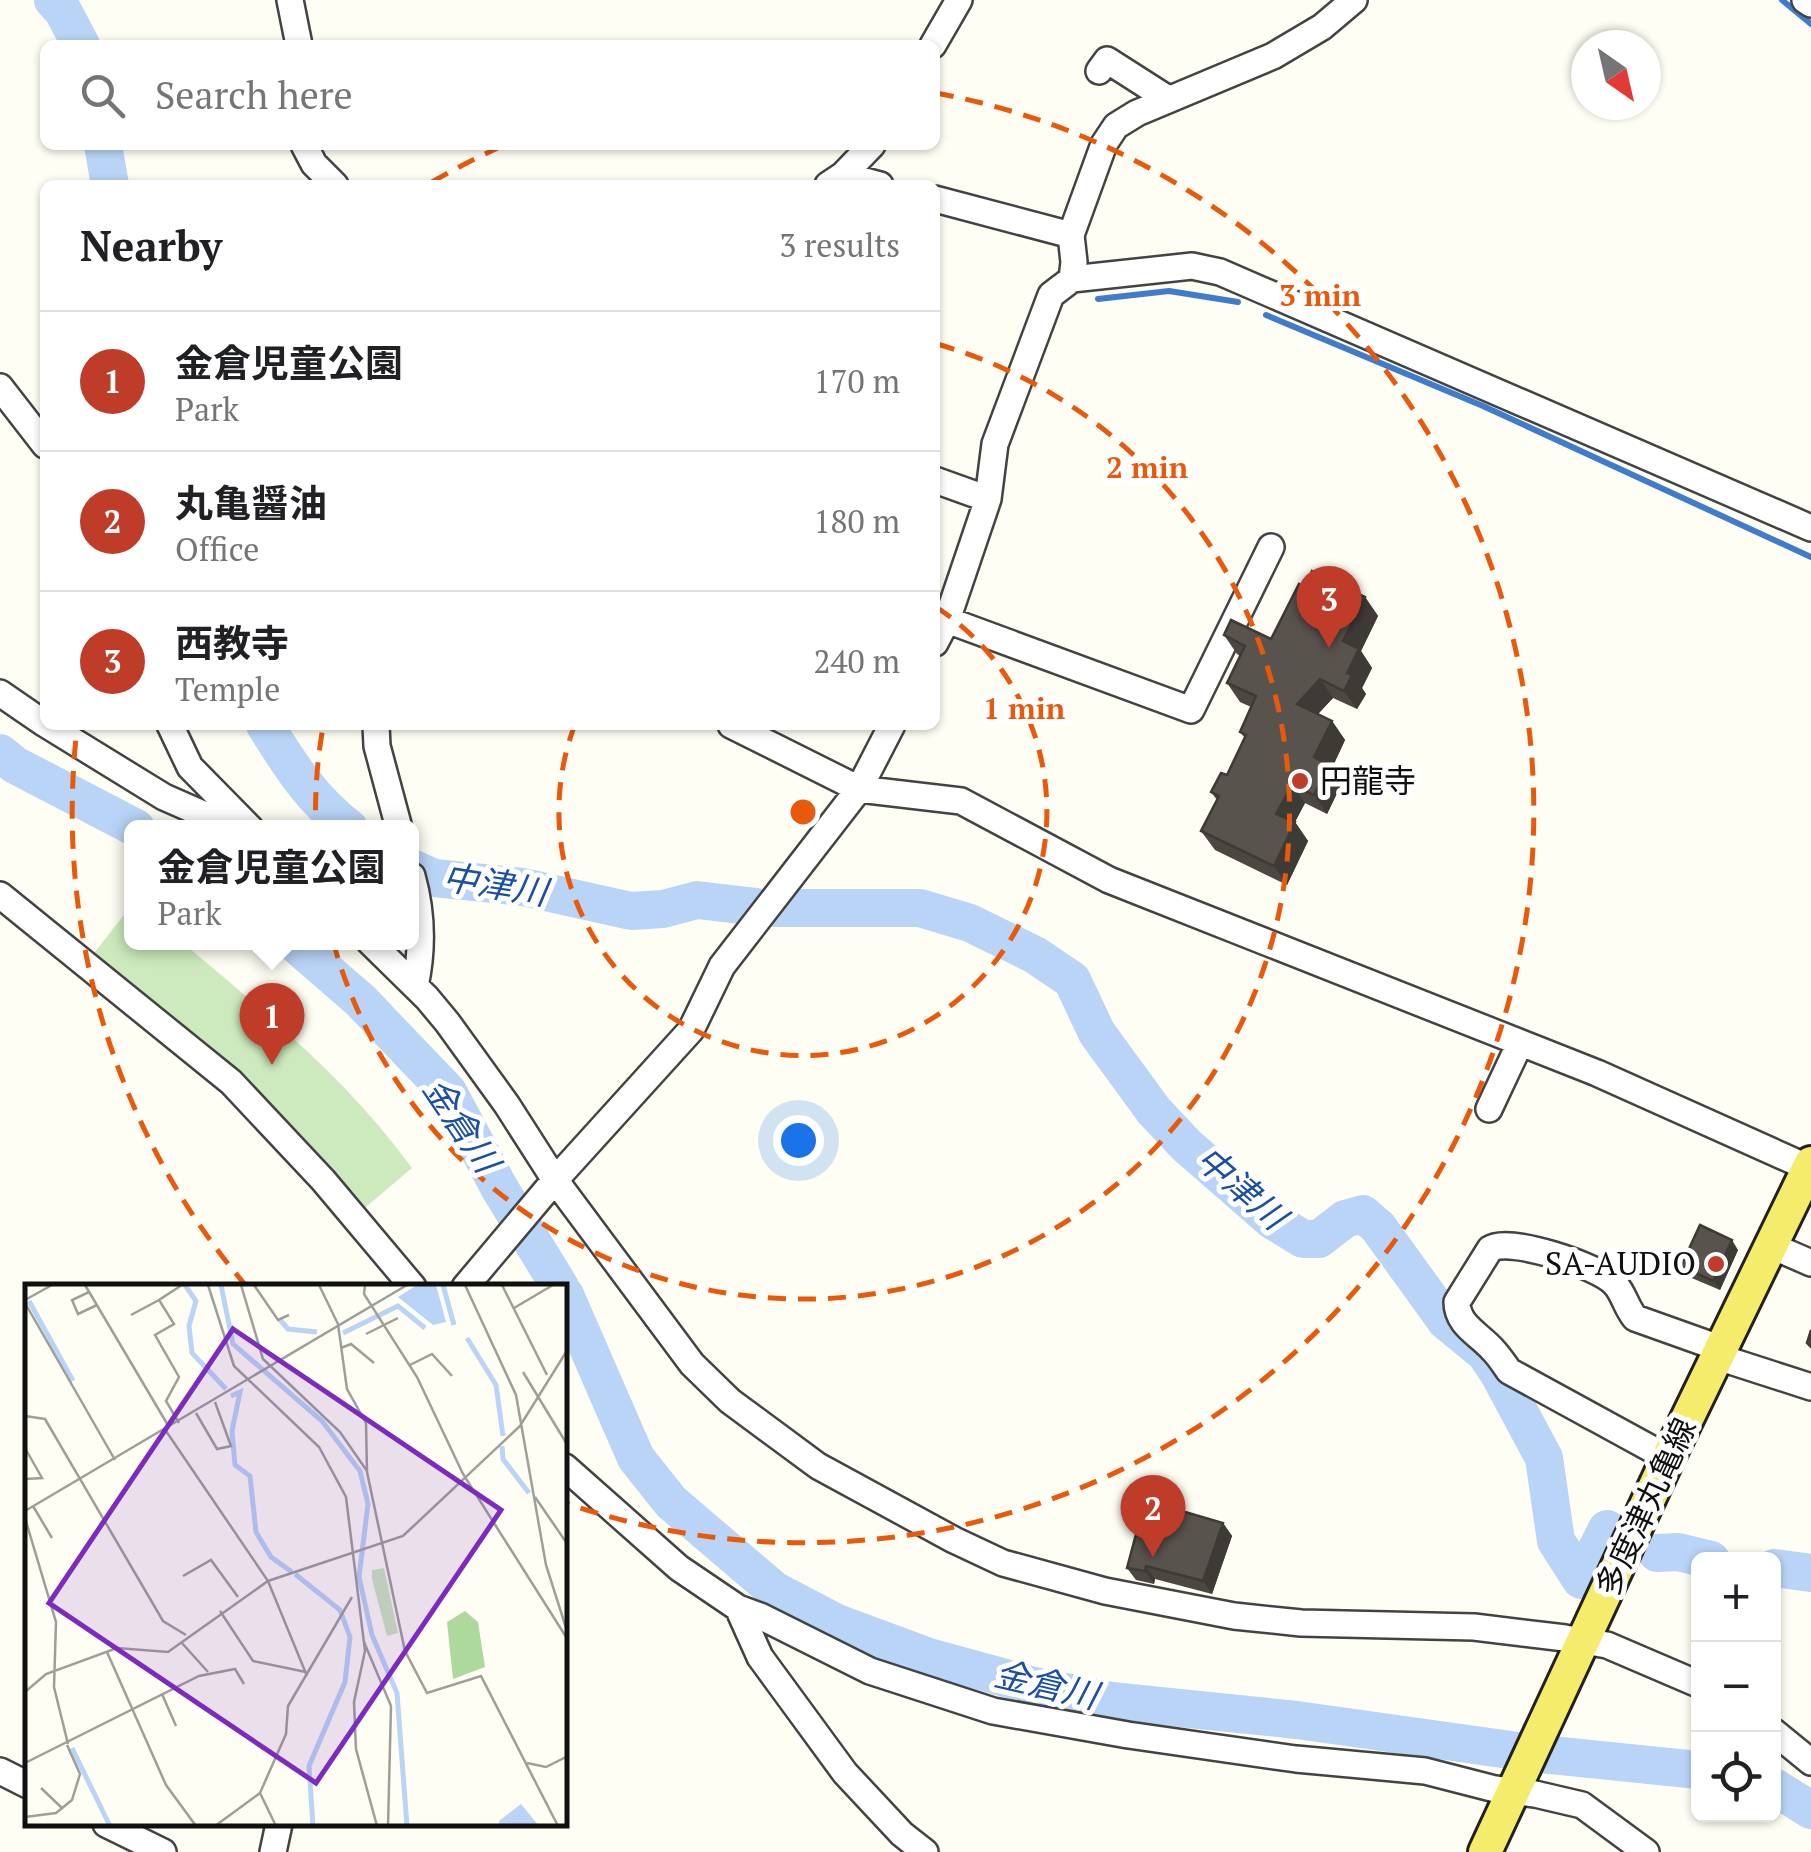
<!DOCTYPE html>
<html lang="en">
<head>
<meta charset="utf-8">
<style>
  :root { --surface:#fff; --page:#f6f6f6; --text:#202124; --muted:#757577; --line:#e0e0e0; --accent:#bf3c29 }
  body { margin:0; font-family:"PT Serif","Noto Sans JP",serif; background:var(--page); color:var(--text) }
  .controls { position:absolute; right:30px; bottom:30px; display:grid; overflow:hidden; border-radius:15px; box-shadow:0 2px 8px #0004 }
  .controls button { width:90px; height:90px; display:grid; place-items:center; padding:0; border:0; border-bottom:2px solid var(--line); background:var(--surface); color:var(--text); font:50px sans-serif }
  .compass { position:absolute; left:1571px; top:30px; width:90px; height:90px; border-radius:50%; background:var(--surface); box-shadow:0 2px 8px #0004; rotate:146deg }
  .you { position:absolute; left:798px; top:1140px; width:35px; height:35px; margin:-25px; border:8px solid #fff; border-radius:50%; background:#1a73e8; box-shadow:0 0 0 15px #1a73e833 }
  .badge { display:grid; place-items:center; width:65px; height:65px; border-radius:50%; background:var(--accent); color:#fff; font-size:32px; font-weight:700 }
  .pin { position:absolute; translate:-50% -82px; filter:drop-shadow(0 2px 5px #0008) }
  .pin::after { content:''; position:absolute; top:52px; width:35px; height:30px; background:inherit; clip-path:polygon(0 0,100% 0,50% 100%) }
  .popup { position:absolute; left:124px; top:820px; width:295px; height:130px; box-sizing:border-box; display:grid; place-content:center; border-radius:15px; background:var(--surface); filter:drop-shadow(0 2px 8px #0005); font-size:32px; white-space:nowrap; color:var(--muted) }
  .popup b { font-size:38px; color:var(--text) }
  .popup::after { content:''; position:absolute; left:50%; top:100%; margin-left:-20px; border:20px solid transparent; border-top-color:var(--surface) }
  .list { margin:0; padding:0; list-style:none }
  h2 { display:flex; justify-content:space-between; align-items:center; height:130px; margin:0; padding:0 40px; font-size:42px }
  h2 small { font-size:32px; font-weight:400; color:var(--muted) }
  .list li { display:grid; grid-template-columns:65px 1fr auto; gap:30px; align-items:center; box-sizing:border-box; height:140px; padding:0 40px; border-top:2px solid var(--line) }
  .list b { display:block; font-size:38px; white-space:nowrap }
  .list p { margin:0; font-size:32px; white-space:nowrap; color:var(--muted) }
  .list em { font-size:32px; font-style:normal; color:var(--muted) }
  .icon { flex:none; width:55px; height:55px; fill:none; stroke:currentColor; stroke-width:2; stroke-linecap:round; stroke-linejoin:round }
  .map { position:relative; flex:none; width:1811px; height:1852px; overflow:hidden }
  .search { position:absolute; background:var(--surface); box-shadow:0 2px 8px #0004; left:40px; top:40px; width:900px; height:110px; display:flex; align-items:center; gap:25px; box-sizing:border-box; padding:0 35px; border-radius:15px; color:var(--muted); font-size:38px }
  .panel { position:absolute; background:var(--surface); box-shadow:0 2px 8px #0004; left:40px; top:180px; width:900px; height:550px; border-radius:15px }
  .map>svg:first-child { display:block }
  .green { fill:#cceabd }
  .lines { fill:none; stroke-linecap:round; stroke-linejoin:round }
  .stream { stroke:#417ccc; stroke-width:6 }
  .river { stroke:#b9d4f6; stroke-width:38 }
  .minor-casing { stroke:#434343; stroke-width:30 }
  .major-casing { stroke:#212121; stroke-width:38 }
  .minor { stroke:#fff; stroke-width:25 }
  .major { stroke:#f6ec6c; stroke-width:32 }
  .wall { fill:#4d4742 }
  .shaded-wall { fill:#3e3a36 }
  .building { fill:#59534d; stroke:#3e3a36; stroke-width:2.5 }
  .ring { fill:none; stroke:#e8590c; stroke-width:5; stroke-dasharray:18 12 }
  .poi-dot { fill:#bf3c29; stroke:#fff; stroke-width:4 }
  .labels { text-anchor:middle; stroke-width:10; stroke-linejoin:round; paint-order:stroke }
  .poi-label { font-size:32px; fill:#101010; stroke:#fff; text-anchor:start }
  .street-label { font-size:32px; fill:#101010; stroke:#fff }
  .water-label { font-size:35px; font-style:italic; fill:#1a4fa2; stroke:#fff }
  .inset-river { fill:none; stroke:#b9d4f6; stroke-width:5 }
  .inset-road { fill:none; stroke:#9f9f99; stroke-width:2.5 }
  .view { fill:#7b2cbf; fill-opacity:0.15; stroke:#7b2cbf; stroke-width:5 }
  .inset-edge { fill:none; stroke:#101010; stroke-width:5 }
  .centre { fill:#e8590c; stroke:#fff; stroke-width:5 }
  .ring-label { font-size:30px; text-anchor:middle; font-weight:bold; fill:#e8590c; stroke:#fff; stroke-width:10; stroke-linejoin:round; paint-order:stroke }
</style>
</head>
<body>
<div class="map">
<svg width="1811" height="1852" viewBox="0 0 1811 1852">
  <rect width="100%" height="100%" fill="#fffef4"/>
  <path class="green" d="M 130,907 L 132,942 L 183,943 C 265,1012 348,1080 412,1168 L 360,1212 L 91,957 Z"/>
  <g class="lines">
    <path class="stream" d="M 1782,0 L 1811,24
      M 1098,299 L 1169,291 L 1238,302
      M 1266,315 L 1483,406 L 1811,557"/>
    <path class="river" d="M 53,0 L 63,11 L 81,45
      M 103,145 L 110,185
      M 265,725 C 290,765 311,799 349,828
      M 0,753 L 15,765 L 136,828
      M 412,868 L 434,878 L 523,887 L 631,911 L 663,909 L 697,900 L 757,907
      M 774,908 L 920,908 L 970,923 L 1035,955 L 1072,980 L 1097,1033 L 1154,1111 L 1186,1145 L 1272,1220 L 1303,1239 L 1319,1239 L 1345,1219 L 1363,1214 L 1378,1227 L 1446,1321 L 1485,1353 L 1499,1374 L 1544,1458 L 1556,1541 L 1581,1580 L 1607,1529 L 1612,1532
      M 293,942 L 360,1000 L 448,1092 L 500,1189 L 560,1287
      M 565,1295 L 636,1458 L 671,1502 L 774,1590 L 837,1623 L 929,1657 L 1034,1686 L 1111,1701 L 1297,1720 L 1531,1753 L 1698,1770
      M 1657,1553 L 1678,1552 L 1711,1560
      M 1774,1568 L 1811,1573
      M 1774,1787 L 1811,1810"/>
    <defs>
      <path id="minor" d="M 290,0 L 299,45
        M 1805,0 L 1811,4
        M 933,45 L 959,0
        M 1099,71 L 1107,60 L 1168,99
        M 304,145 L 314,164 L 335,185
        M 843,175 L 880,185
        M 828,185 L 843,175 L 872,145
        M 935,199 L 1071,235
        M 1072,279 L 1192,266 L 1220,272 L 1811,528
        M 0,387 L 45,445
        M 935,480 L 988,499
        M 947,620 L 1191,710 L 1271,547
        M 935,643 L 947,620 L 988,499 L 995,444 L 1051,295 L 1072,279 L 1074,262 L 1071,235 L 1104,144 L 1116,126 L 1137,113 L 1273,56 L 1322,27 L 1354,0
        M 0,693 L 45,724
        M 47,725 L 164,797 L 205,815 L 229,808
        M 170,725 L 190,767 L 250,828
        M 376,725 L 377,746 L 399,828
        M 731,725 L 859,789 L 961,801 L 1109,880 L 1597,1073 L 1809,1168
        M 412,876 C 422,912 423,949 415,986
        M 0,895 L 231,1082 L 323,1180 L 413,1287
        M 370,942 L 427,998 L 447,1022 L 507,1105 L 555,1180 L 692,1364 L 730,1401 L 818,1466 L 954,1540 L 1003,1563 L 1105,1591 L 1234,1616 L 1301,1623 L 1474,1627 L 1565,1638 L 1607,1645 L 1698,1684
        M 1489,1109 L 1520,1043
        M 1772,1246 L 1811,1263
        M 465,1287 L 555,1180 L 691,1030 L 722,966 L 859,789 L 892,725
        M 1718,1357 L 1811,1387
        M 1668,1458 L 1509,1371 C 1504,1364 1499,1356 1493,1350 C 1479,1334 1457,1325 1457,1302 L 1490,1249 C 1508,1236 1600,1266 1615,1284 C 1624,1294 1626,1307 1635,1318 L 1722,1349
        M 565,1467 L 679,1568 L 738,1608 L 760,1657 L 845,1773 L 902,1834 L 925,1852
        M 738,1608 L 760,1616 L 870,1671 L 993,1711 L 1128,1735 L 1296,1759 L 1425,1771 L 1495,1789 L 1535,1794 L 1582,1805 L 1646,1852
        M 1774,1732 L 1811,1762
        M 0,1771 L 28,1785
        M 106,1824 L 163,1852
        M 273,1852 L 279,1824"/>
      <path id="major" d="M 1485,1852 L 1668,1458 L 1811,1163"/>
    </defs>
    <use href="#minor" class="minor-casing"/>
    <use href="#major" class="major-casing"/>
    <use href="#minor" class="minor"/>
    <use href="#major" class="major"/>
  </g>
  <path class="wall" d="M 1305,587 L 1365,597 L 1378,616 L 1361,651 L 1372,668 L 1362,688 L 1366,694 L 1357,709 L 1333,698 L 1317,714 L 1332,721 L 1345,740 L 1332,768 L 1342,783 L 1327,814 L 1305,803 L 1295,822 L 1308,841 L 1287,885 L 1215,850 L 1201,831 L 1217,800 L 1211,792 L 1227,775 L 1245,738 L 1240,732 L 1251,707 L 1240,702 L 1227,683 L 1240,656 L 1237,654 L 1224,635 L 1271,639 Z
    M 1738,1250 L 1720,1290 L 1687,1276 L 1681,1266 Z
    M 1223,1523 L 1232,1536 L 1212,1594 L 1155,1579 L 1154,1584 L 1136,1580 L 1127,1568 Z"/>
  <path class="shaded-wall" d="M 1365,597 L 1378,616 L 1361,651 L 1372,668 L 1362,688 L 1366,694 L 1357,709 L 1344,691 L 1347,673 L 1343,641 Z
    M 1320,679 L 1333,698 L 1310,723 L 1297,704 Z
    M 1332,721 L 1345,740 L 1332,768 L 1342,783 L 1327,814 L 1314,795 L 1314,757 Z
    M 1292,785 L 1305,803 L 1289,833 L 1276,814 Z
    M 1295,822 L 1308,841 L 1287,885 L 1274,866 Z
    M 1732,1240 L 1738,1250 L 1720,1290 L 1713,1281 Z
    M 1223,1523 L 1232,1536 L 1212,1594 L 1203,1581 Z
    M 1146,1566 L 1155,1579 L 1154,1584 L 1145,1571 Z"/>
  <path class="building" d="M 1312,571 L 1365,597 L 1343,641 L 1359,649 L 1347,673 L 1352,675 L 1344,691 L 1320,679 L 1297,704 L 1332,721 L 1314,757 L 1329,765 L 1314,795 L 1292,785 L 1276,814 L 1295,822 L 1274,866 L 1201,831 L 1219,796 L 1211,792 L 1221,773 L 1227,775 L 1246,735 L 1240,732 L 1256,696 L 1227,683 L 1245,646 L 1224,635 L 1231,620 L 1271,639 L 1299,584 L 1305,587 Z
    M 1700,1225 L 1732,1240 L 1713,1281 L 1681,1266 Z
    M 1811,1330 L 1811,1347 L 1807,1343 Z
    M 1151,1502 L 1223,1523 L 1203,1581 L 1146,1566 L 1145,1571 L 1127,1568 L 1142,1512 L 1146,1513 Z"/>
  <g class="ring">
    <path d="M936 607A244 244 0 1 1 574 727"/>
    <path d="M937 344A487 487 0 1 1 323 727"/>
    <path d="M247 1287A731 731 0 0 1 77 729M432 182A731 731 0 0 1 500 147M936 93A731 731 0 1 1 565 1503"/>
  </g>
  <g class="poi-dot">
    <circle cx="1300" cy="781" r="10"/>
    <circle cx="1716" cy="1264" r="10"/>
  </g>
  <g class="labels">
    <g class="poi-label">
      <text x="1320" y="792">円龍寺</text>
      <text x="1696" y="1275" text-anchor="end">SA-AUDIO</text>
    </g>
    <g class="street-label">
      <text transform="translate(1646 1507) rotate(-65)" y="11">多度津丸亀線</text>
    </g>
    <g class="water-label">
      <text transform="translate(495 885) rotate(9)" y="12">中津川</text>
      <text transform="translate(461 1125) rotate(56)" y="12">金倉川</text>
      <text transform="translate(1241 1188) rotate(41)" y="12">中津川</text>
      <text transform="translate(1046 1685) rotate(13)" y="12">金倉川</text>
    </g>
  </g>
  <g transform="translate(25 1284)">
    <rect width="542" height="542" fill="#fffef4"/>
    <path d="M 359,284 L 373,349 L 362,352 L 347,295 L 347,286 Z" fill="#cceabd"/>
    <path d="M 440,327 L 453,338 L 460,383 L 428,395 L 422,338 Z" fill="#adda9c"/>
    <path d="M 392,1 L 411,1 L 421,38 L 408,41 L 373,13 ZM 496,520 L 514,542 L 474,542 L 474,537 Z" fill="#b9d4f6"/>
    <path class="inset-river" d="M 160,1 L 171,17 L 164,42 L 167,69 L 201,105M 196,1 L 208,60 L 297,137 L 335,187 L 343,220 L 334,293 L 347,351 L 372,409 L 382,542M 418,1 L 429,41M 4,17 L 48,97M 255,36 L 263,45 L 292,48M 318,49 L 373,22 L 400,44M 442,54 L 471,101 L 478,152M 206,112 L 215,108 L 207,147 L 210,181 L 225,192 L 231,248 L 246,273 L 267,288M 477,162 L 478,175 L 504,209M 270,290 L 315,326 L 325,353 L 320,398 L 284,482 L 288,542M 47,464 L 85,542"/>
    <path class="inset-road" d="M 60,1 L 144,143M 183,1 L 209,82 L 294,163 L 321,213 L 340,367 L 329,418 L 331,465 L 352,542M 216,1 L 238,75 L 315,148 L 342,187M 229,1 L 253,36 L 264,31M 294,1 L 313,40 L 322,105 L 341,139 L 342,188 L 380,367 L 402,409 L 456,392 L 533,542M 340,1 L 339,10 L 392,93 L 438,190 L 543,356M 440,1 L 491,111 L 521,281 L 543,350M 477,1 L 522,91M 64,8 L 47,16 L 53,30 L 72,21M 0,16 L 27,1M 0,19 L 90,176M 489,24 L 528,1M 106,31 L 134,16M 341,50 L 373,34M 316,64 L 326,60 L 349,79M 385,81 L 407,70 L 427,92M 498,88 L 543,162M 171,129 L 192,165 L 206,162 L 190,118M 0,132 L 20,135 L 138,337 L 161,351M 154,139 L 141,117 L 154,93 L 130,51 L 149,40 L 134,16 L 157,1M 141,147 L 243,297 L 282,392M 0,164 L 17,194 L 0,195M 510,213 L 543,261M 8,222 L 27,254M 0,227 L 382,1M 0,234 L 31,338 L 29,403 L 43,460M 158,292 L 186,276 L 213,313M 195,327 L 228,377 L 281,388M 156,358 L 183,388M 339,358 L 366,422 L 363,542M 82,368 L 141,501 L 171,542M 0,408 L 21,390 L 92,364 L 143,368 L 243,297 L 378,252 L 495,142 L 543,65M 137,410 L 151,442M 0,479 L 174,392 L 210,385 L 219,400M 502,479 L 521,483 L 543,472M 16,504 L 38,525M 235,509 L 251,542M 0,533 L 31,529 L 47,516 L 55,490 L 42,461M 190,542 L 235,509 L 261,450 L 263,422 L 327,313"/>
    <path class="view" d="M 208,45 L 476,226 L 291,499 L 24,319 Z"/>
    <rect width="542" height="542" class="inset-edge"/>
  </g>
  <circle cx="803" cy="812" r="15" class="centre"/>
  <g class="ring-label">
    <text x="1320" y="306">3 min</text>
    <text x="1147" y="478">2 min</text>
    <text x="1024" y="719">1 min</text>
  </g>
</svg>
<div class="controls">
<button>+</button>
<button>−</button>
<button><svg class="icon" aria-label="locate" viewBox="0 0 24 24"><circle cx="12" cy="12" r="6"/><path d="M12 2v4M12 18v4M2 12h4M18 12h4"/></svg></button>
</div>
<svg class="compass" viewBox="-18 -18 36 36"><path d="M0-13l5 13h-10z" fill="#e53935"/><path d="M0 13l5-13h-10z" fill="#757577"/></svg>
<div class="you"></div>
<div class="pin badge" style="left:272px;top:1065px">1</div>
<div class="popup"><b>金倉児童公園</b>Park</div>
<div class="pin badge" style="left:1153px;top:1557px">2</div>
<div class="pin badge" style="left:1329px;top:648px">3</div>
<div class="search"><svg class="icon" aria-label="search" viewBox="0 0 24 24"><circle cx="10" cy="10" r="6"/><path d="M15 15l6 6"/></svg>Search here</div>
<section class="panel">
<h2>Nearby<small>3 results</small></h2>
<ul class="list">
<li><span class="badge">1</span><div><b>金倉児童公園</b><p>Park</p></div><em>170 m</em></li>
<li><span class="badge">2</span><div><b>丸亀醤油</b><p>Office</p></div><em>180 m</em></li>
<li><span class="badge">3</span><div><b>西教寺</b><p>Temple</p></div><em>240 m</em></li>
</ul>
</section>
</div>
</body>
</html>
